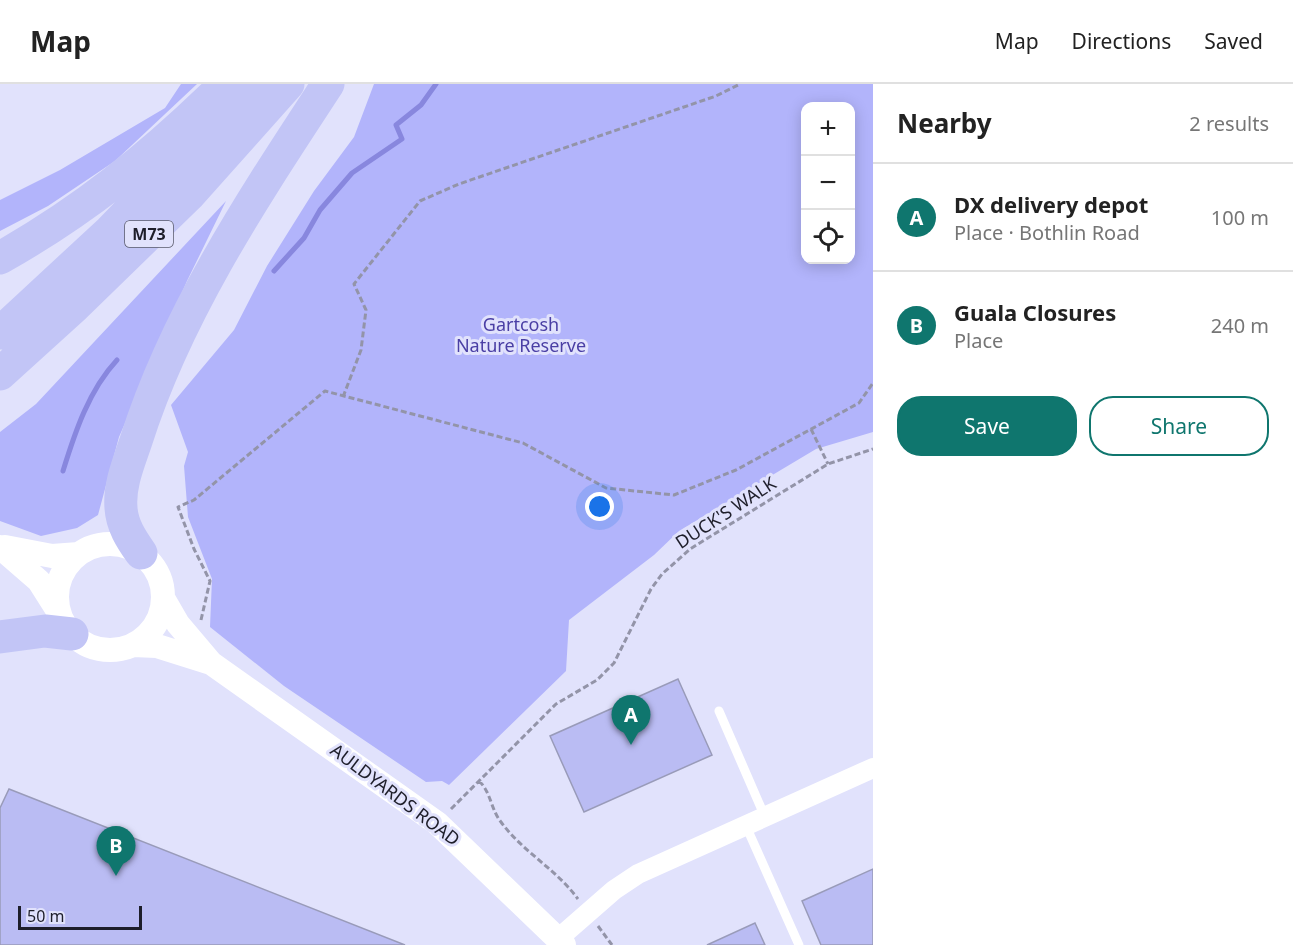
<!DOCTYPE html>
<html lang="en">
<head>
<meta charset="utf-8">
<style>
  :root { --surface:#fff; --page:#f6f6f6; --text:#222; --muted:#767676; --line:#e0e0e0; --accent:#0f766e }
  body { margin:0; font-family:"Noto Sans",sans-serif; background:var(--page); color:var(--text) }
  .controls { position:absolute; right:18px; top:18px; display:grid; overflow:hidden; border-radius:12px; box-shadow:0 3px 15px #0003 }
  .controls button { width:54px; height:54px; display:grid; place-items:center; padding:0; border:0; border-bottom:2px solid var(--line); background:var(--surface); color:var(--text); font:30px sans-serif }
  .scale { position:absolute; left:18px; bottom:15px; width:124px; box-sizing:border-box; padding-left:6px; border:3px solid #1e1e2a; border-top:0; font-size:16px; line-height:21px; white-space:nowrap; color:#1e1e2a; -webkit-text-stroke:4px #e1e2fc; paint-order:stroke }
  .you { position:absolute; left:600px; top:423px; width:21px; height:21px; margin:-15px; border:4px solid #fff; border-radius:50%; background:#1a73e8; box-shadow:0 0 0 9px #1a73e833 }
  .badge { display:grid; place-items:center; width:39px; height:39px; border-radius:50%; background:var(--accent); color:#fff; font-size:20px; font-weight:700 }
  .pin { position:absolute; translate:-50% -50px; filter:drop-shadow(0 2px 3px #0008) }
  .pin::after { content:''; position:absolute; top:32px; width:21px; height:18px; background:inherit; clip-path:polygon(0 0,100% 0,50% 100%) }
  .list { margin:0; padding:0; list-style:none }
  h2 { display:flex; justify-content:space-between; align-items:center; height:78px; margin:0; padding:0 24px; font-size:26px }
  h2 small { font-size:20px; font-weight:400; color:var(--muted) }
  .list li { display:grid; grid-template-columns:39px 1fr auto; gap:18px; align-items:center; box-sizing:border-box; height:108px; padding:0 24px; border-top:2px solid var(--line) }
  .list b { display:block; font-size:22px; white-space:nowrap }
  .list p { margin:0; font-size:20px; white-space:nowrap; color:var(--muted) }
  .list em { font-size:20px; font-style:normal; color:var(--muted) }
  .actions { display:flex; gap:12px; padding:18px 24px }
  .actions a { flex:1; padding:14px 0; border:2px solid var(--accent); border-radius:24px; text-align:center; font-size:21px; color:var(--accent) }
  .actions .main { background:var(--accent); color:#fff }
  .icon { flex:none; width:33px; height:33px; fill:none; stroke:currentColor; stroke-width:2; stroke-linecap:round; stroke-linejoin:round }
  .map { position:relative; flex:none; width:873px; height:861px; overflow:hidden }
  header { display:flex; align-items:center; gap:36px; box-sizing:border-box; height:84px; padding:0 30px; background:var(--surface); border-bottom:2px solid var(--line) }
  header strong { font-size:28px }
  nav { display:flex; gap:33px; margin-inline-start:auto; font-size:21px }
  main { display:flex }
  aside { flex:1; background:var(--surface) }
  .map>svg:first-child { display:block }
  .green { fill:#b2b4fb; fill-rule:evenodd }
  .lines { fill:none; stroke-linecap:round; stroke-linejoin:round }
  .stream { stroke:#8887de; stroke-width:5 }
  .building { fill:#babcf3; stroke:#999bb9; stroke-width:1.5 }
  .path { stroke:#9394a8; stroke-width:3; stroke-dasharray:6 3; stroke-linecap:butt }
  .service { stroke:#fff; stroke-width:9 }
  .minor { stroke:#fff; stroke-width:20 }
  .tertiary { stroke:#fff; stroke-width:24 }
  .motorway { stroke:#c2c5f6; stroke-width:33 }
  .labels { text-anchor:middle; stroke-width:6; stroke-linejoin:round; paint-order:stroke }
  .shield { fill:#e1e2fc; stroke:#585969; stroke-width:1.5 }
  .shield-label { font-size:16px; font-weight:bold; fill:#1e1e2a }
  .park-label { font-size:18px; fill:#4a3fa5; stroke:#e1e2fc }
  .street-label { font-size:18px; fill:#1e1e2a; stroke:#e1e2fc }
</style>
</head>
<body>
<header>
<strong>Map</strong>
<nav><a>Map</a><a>Directions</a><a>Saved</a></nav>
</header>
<main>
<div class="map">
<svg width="873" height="861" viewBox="0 0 873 861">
  <rect width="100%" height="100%" fill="#e1e2fc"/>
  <path class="green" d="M 181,0 L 197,0 L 115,77 L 48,122 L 0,147 L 0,116 L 60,86 L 165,24 Z
    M 374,0 L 873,0 L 873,348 L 816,365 L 679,447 L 654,471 L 569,536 L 566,587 L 449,701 L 442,697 L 426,698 L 284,602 L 210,543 L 212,495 L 188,433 L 184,382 L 188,368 L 171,321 L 234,246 L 267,182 L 314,107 L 354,53 ZM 806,22 L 850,22 L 850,176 L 806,176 Z
    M 226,117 L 187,197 L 119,353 L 98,431 L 77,444 L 41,452 L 0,437 L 0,348 L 36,320 Z"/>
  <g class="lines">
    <path class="stream" d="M 274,187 L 304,154 L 320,126 L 352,89 L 402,55 L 396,41 L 421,21 L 436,0
      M 63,387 C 75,348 89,306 117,276"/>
  </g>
  <path class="building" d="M 678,595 L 712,671 L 584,728 L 550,652 Z
    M 9,705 L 405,861 L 0,861 L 0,724 Z
    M 873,785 L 873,861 L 821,861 L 802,817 Z
    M 755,839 L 765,861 L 707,861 Z"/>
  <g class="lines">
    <path class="path" d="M 343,313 L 361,266 L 366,226 L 354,200 L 420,117 L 459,100 L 716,12 L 740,0
      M 811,345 L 828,380
      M 201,536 L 210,497 L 194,465 L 178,423 L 194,416 L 325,307 L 523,359 L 606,404 L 674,411 L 736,386 L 859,319 L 873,299
      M 479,697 C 491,708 491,726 501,738 C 523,768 556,785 578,815
      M 451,725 L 556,620 L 597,596 L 614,579 L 651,505 L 662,490 L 690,465 L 828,380 L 873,365
      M 598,842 L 612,861"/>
    <path class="service" d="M 719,627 L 765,733
      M 746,742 L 799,861"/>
    <path class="minor" d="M 559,854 L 614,806 L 638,790 L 873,684"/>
    <path class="tertiary" d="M57 513a53 53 0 1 1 106 0a53 53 0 1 1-106 0Z
      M 0,463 L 39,497 L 58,527
      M 5,463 L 52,472 L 79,470
      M 163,514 L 178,540 L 211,579 L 437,739 L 564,861
      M 133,561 L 157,562 L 211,579"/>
    <path class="motorway" d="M 0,174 C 83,127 149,74 217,8
      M 0,249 L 110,147 L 253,0
      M 0,290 L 75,222 L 189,111 L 288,0
      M 141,469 C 131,455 122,441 121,424 C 119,401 129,378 136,357 C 177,228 254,113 328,0
      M 0,553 L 45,547 L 72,550"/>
  </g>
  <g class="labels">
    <rect class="shield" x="125" y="137" width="48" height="26" rx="4.5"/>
    <g class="shield-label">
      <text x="149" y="156">M73</text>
    </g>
    <g class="park-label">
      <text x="521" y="247">Gartcosh<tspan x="521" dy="21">Nature Reserve</tspan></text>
    </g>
    <g class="street-label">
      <text transform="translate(726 429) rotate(-33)" y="6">DUCK'S WALK</text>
      <text transform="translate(395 711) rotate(37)" y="6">AULDYARDS ROAD</text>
    </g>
  </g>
</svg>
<div class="controls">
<button>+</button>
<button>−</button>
<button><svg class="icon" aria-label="locate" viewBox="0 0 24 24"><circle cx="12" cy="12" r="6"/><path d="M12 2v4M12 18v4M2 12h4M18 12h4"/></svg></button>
</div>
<div class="scale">50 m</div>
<div class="you"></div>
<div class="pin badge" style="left:631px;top:661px">A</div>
<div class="pin badge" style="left:116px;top:792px">B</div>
</div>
<aside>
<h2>Nearby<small>2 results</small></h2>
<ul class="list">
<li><span class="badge">A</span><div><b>DX delivery depot</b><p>Place · Bothlin Road</p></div><em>100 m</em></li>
<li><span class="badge">B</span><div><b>Guala Closures</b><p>Place</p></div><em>240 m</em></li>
</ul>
<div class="actions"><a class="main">Save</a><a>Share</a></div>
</aside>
</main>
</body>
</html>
